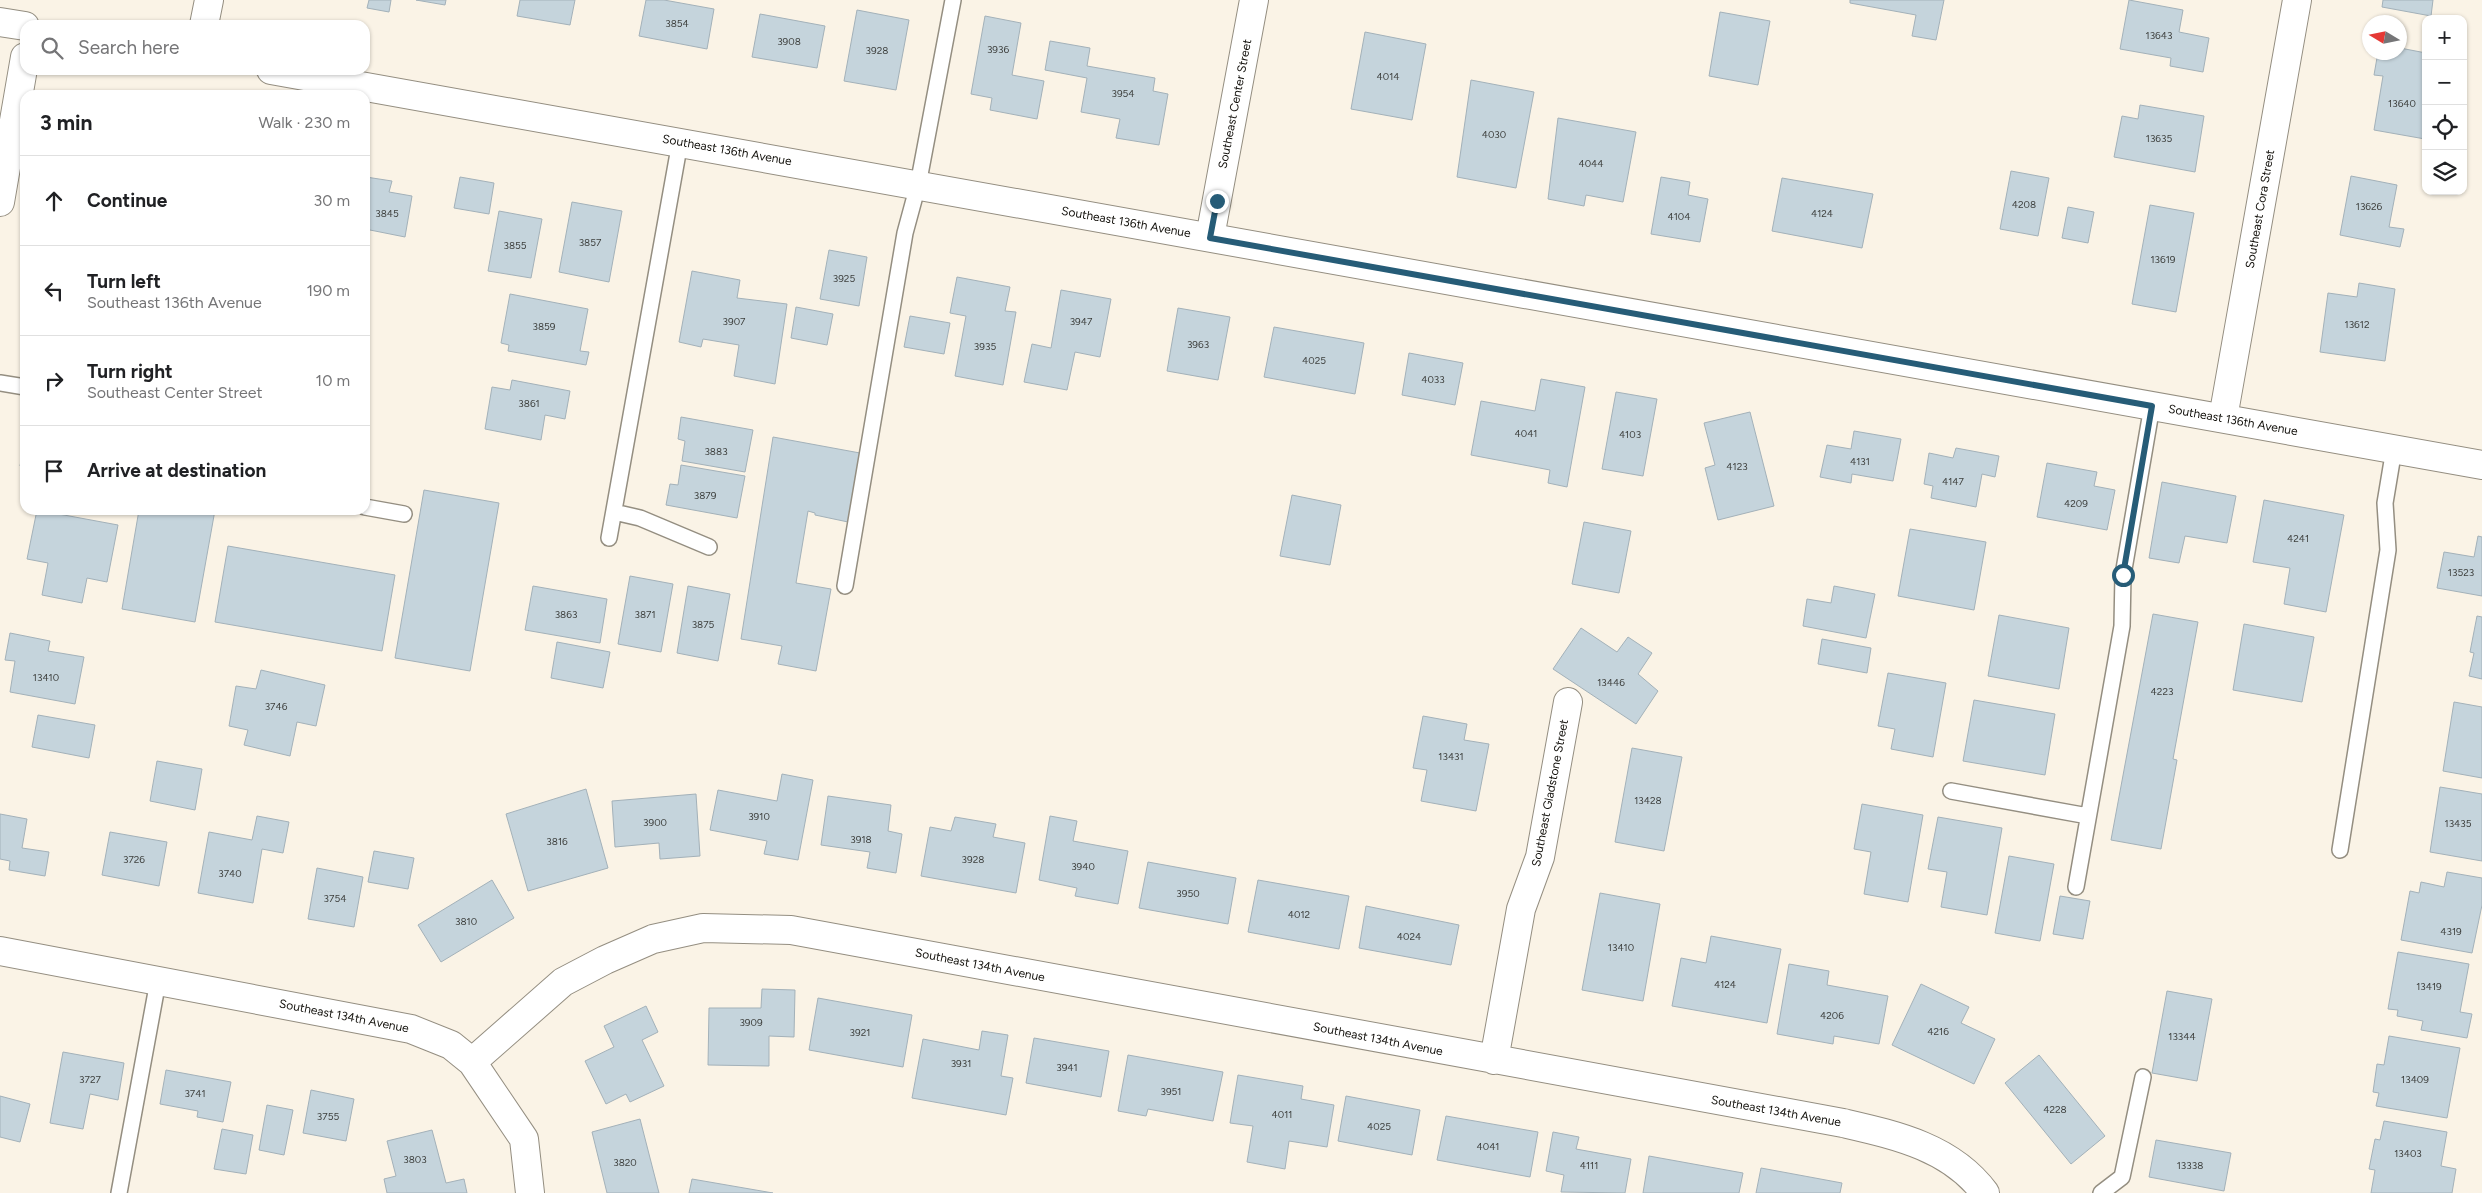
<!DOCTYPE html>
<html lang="en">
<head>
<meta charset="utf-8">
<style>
  :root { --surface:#fff; --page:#f6f6f6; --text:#202124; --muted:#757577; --line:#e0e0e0 }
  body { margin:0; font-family:Figtree,sans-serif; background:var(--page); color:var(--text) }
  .controls { position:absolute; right:15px; top:15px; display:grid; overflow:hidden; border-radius:10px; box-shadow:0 1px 4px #0004 }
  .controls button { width:45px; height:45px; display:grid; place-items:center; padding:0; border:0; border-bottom:1px solid var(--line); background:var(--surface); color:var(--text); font:25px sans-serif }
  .compass { position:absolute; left:2362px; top:15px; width:45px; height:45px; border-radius:50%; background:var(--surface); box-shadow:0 1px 4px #0004; rotate:280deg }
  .stop { position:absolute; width:15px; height:15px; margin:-11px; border:4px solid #265c77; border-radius:50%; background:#fff }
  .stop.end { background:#265c77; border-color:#fff; box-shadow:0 1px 5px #0008 }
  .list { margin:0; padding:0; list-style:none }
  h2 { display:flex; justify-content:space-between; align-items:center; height:65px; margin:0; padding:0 20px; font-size:21px }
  h2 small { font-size:16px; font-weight:400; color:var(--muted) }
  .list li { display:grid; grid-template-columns:32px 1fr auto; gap:15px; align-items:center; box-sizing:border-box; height:90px; padding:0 20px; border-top:1px solid var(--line) }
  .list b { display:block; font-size:19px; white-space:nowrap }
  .list p { margin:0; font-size:16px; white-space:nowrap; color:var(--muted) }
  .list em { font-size:16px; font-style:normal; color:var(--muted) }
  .icon { flex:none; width:28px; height:28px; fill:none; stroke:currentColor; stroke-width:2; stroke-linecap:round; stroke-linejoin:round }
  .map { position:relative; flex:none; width:2482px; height:1193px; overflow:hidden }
  .search { position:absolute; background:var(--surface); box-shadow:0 1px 4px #0004; left:20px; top:20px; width:350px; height:55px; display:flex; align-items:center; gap:12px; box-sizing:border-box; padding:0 18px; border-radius:15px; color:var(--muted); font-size:19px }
  .panel { position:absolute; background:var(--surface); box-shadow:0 1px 4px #0004; left:20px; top:90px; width:350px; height:425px; border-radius:15px }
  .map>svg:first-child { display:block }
  .building { fill:#c5d4dc; stroke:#a3b1b9 }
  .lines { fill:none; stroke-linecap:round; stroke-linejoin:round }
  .lane-casing { stroke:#948e81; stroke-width:18 }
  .street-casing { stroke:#948e81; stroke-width:30 }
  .secondary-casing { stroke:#948e81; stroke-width:30 }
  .lane { stroke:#fff; stroke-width:15 }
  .street { stroke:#fff; stroke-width:28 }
  .secondary { stroke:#fff; stroke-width:28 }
  .route { stroke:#265c77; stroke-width:6 }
  .labels { text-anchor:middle; stroke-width:5; stroke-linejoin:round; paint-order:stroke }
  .number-label { font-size:10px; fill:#3e403e }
  .street-label { font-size:12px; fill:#110f0a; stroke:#fff }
</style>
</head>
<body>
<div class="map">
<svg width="2482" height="1193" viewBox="0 0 2482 1193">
  <rect width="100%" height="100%" fill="#faf3e6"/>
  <path class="building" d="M 369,0 L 391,0 L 389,12 L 367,8 Z
    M 416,0 L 446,0 L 445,5 Z
    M 520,0 L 575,0 L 570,25 L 517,16 Z
    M 646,0 L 664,0 L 714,9 L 707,49 L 639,36 Z
    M 1850,0 L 1944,0 L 1936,40 L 1912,36 L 1916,15 L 1850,3 Z
    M 2129,0 L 2183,10 L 2179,32 L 2209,38 L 2203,72 L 2170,66 L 2171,58 L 2120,49 Z
    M 2383,0 L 2433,0 L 2431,16 L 2382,7 Z
    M 857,10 L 909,20 L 896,90 L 844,81 Z
    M 1720,12 L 1770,21 L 1758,85 L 1709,76 Z
    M 760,14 L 825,26 L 817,68 L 752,57 Z
    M 985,16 L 1021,23 L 1012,75 L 1044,81 L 1037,119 L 990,110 L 992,98 L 971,94 Z
    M 1365,32 L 1426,44 L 1412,120 L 1351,109 Z
    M 1050,41 L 1090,48 L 1087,66 L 1155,78 L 1153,91 L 1168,94 L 1159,145 L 1116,138 L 1120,119 L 1081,112 L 1087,78 L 1045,70 Z
    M 2400,48 L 2426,53 L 2425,139 L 2374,130 L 2383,76 L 2374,75 L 2378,52 L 2400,52 Z
    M 1471,80 L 1534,92 L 1516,188 L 1457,177 Z
    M 2140,105 L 2204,116 L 2195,172 L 2114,157 L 2122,116 L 2138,119 Z
    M 1558,118 L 1636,132 L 1623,202 L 1586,195 L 1584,206 L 1548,199 Z
    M 2011,171 L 2049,178 L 2038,236 L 2000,229 Z
    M 2351,176 L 2397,185 L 2389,227 L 2404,229 L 2400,247 L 2340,235 Z
    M 366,177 L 392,181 L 389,192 L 412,196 L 405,237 L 365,229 Z
    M 460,177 L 494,183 L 489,214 L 454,208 Z
    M 1661,177 L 1690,182 L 1688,195 L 1708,199 L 1700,242 L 1651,234 Z
    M 1782,178 L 1873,194 L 1862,248 L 1772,231 Z
    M 572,202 L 622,211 L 609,282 L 559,272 Z
    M 2150,205 L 2194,213 L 2176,312 L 2132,304 Z
    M 2068,207 L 2094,212 L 2088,243 L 2062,238 Z
    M 499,211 L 542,219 L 531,278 L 488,271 Z
    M 829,250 L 867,257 L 859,306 L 820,299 Z
    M 692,271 L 740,280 L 737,298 L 787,304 L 775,384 L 734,376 L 739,345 L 703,339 L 701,347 L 679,342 Z
    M 957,277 L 1010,287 L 1005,311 L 1016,312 L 1003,385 L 955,376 L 966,316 L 950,313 Z
    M 2359,283 L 2395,289 L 2385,361 L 2320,352 L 2328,293 L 2357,297 Z
    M 1061,290 L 1111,299 L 1100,357 L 1075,352 L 1067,390 L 1024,382 L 1032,344 L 1051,348 Z
    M 510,294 L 588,309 L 580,351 L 589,352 L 586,365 L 508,351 L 509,345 L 501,343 Z
    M 796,307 L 833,314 L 827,345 L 791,338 Z
    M 1178,308 L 1230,317 L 1218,380 L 1167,371 Z
    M 910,316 L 950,323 L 944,354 L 904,347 Z
    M 1274,327 L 1364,343 L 1355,394 L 1264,377 Z
    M 1409,353 L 1463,363 L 1455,405 L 1402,395 Z
    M 1541,379 L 1585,387 L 1567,487 L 1548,483 L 1550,470 L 1471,455 L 1481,401 L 1535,411 Z
    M 512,380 L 570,391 L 565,419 L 545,415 L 541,440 L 485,429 L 492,387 L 510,390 Z
    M 1616,392 L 1657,399 L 1643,476 L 1602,469 Z
    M 1750,412 L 1774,506 L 1718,520 L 1705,468 L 1715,465 L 1704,423 Z
    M 681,417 L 753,430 L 745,472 L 682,461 L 685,441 L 678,439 Z
    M 1854,431 L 1901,439 L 1893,481 L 1852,474 L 1851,483 L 1820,477 L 1827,445 L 1851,449 Z
    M 773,437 L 860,453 L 848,522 L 815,515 L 815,513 L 808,511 L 796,583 L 831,589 L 816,671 L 778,664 L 782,646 L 741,639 Z
    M 25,440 L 25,467 L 20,466 Z
    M 1956,448 L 1999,456 L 1995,477 L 1982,474 L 1976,507 L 1931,498 L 1933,486 L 1924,484 L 1929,453 L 1953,458 Z
    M 2047,463 L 2097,472 L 2094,486 L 2115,490 L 2107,530 L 2037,517 Z
    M 681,465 L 745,476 L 737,518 L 666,505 L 670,484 L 678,485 Z
    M 2162,482 L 2236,496 L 2227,543 L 2185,536 L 2179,563 L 2149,558 Z
    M 424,490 L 499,503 L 470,671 L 395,658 Z
    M 1292,495 L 1341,505 L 1330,565 L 1280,556 Z
    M 2264,500 L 2344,515 L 2326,612 L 2284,604 L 2290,568 L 2253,562 Z
    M 37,510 L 118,525 L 107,582 L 87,578 L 82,603 L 42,595 L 48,563 L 27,559 Z
    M 139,510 L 215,510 L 195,622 L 122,609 Z
    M 1584,522 L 1631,531 L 1619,593 L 1572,584 Z
    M 1910,529 L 1986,542 L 1974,610 L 1898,596 Z
    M 2478,536 L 2482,537 L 2482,596 L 2437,588 L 2444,552 L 2474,557 Z
    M 228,546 L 395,575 L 382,651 L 215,622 Z
    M 630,576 L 673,584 L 661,652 L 618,644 Z
    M 533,586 L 607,599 L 600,643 L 525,630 Z
    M 688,586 L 730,594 L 718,661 L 677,653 Z
    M 1834,586 L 1875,594 L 1866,638 L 1803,626 L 1807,599 L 1831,603 Z
    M 2153,614 L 2198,622 L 2173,759 L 2177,760 L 2161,849 L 2111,840 Z
    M 1999,615 L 2069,628 L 2059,689 L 1988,676 Z
    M 2477,616 L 2482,617 L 2482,679 L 2469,676 L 2474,653 L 2470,652 Z
    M 2244,624 L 2314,637 L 2302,702 L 2233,690 Z
    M 1581,628 L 1617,652 L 1628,637 L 1652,653 L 1638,674 L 1658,691 L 1636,724 L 1553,669 Z
    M 10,633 L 50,641 L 48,651 L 84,657 L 75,704 L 10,692 L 15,661 L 5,660 Z
    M 1822,639 L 1871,648 L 1867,673 L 1818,664 Z
    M 557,642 L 610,652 L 603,688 L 551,678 Z
    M 261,670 L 325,685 L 316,726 L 297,722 L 290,756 L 244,745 L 248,730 L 229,726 L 236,686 L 256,689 Z
    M 1888,673 L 1946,683 L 1933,757 L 1891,749 L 1895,729 L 1878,726 Z
    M 1974,700 L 2055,714 L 2045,775 L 1963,761 Z
    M 2454,702 L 2482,707 L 2482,778 L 2443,771 Z
    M 38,715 L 95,725 L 89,758 L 32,747 Z
    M 1423,716 L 1467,724 L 1464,740 L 1489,744 L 1476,811 L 1421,801 L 1427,770 L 1413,768 Z
    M 1632,748 L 1682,757 L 1664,851 L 1615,842 Z
    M 157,761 L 202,769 L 195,810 L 150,801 Z
    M 782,774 L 813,780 L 798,860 L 764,854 L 767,841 L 710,830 L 718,790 L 777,801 Z
    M 2440,787 L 2482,794 L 2482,861 L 2430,852 Z
    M 586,789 L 608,868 L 528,891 L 506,814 Z
    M 696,794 L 700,856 L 660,859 L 659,843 L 615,847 L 612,801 Z
    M 828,796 L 891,805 L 888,831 L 902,834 L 896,873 L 867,868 L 870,852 L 821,845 Z
    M 1862,804 L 1923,815 L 1908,902 L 1864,894 L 1871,852 L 1854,849 Z
    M 0,814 L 27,819 L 22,848 L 49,852 L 45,876 L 9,870 L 10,861 L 0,859 Z
    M 257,816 L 289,822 L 283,853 L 262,849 L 253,903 L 198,893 L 209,832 L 252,840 Z
    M 1050,816 L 1077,821 L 1073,841 L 1128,851 L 1118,904 L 1075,896 L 1077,888 L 1039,880 Z
    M 955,817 L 996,824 L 993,837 L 1025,843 L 1016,893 L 921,876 L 930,827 L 951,831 Z
    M 1938,817 L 2002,828 L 1987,915 L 1941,907 L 1947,872 L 1928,869 Z
    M 110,832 L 167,842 L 159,886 L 102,875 Z
    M 374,851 L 414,858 L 408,889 L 368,882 Z
    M 2009,856 L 2054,864 L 2040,941 L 1995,933 Z
    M 1148,862 L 1236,878 L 1228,924 L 1139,908 Z
    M 317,868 L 363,877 L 354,927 L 308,919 Z
    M 2447,872 L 2482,878 L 2482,905 L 2472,953 L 2401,940 L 2410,891 L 2419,893 L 2421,882 L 2444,887 Z
    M 492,880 L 514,918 L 441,962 L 418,925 Z
    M 1258,880 L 1349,896 L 1339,949 L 1248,932 Z
    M 1600,893 L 1660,904 L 1643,1001 L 1582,990 Z
    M 2060,896 L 2090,901 L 2083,939 L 2053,934 Z
    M 1366,906 L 1459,925 L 1451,965 L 1359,948 Z
    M 1711,936 L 1781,949 L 1767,1023 L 1672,1006 L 1681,958 L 1706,963 Z
    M 2398,952 L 2469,964 L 2460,1012 L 2472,1014 L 2467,1038 L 2421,1030 L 2423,1021 L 2397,1016 L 2398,1010 L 2388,1009 Z
    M 1789,964 L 1829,971 L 1827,985 L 1888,996 L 1879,1044 L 1834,1036 L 1833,1044 L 1777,1034 Z
    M 1921,984 L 1969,1007 L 1961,1023 L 1995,1039 L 1974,1084 L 1892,1045 Z
    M 762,989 L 795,990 L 794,1037 L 769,1036 L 769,1066 L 708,1065 L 709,1008 L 761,1008 Z
    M 2167,991 L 2212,999 L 2197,1081 L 2152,1073 Z
    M 818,998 L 912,1015 L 903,1067 L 809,1050 Z
    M 646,1006 L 658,1032 L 642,1040 L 664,1086 L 630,1102 L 626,1094 L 606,1104 L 585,1061 L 614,1047 L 604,1026 Z
    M 982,1031 L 1008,1035 L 1001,1076 L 1013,1078 L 1006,1115 L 912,1098 L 923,1039 L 979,1050 Z
    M 2389,1036 L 2460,1048 L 2447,1118 L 2376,1106 L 2379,1093 L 2373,1092 L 2377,1064 L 2384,1065 Z
    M 1034,1038 L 1109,1051 L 1101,1097 L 1026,1083 Z
    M 63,1052 L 124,1063 L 118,1100 L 90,1094 L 83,1129 L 50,1123 Z
    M 1128,1055 L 1223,1072 L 1213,1121 L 1148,1109 L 1146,1116 L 1118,1111 Z
    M 2039,1055 L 2105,1136 L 2071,1164 L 2005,1083 Z
    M 166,1070 L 231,1082 L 223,1122 L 197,1117 L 198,1111 L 160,1104 Z
    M 1238,1075 L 1303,1086 L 1301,1099 L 1334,1105 L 1327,1147 L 1289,1141 L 1285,1169 L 1247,1162 L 1253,1126 L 1230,1123 Z
    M 311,1090 L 354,1099 L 346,1141 L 303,1133 Z
    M 0,1096 L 30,1104 L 20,1142 L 0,1137 Z
    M 1346,1096 L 1420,1110 L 1412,1155 L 1338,1141 Z
    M 267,1105 L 293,1110 L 284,1155 L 259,1150 Z
    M 1446,1116 L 1538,1132 L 1530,1177 L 1437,1160 Z
    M 640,1119 L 659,1193 L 607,1193 L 592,1132 Z
    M 2384,1121 L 2447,1132 L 2441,1166 L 2456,1169 L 2452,1193 L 2371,1193 L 2375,1170 L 2369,1169 L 2375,1139 L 2380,1140 Z
    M 222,1129 L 253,1135 L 246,1174 L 214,1169 Z
    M 432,1130 L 446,1183 L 464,1179 L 467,1193 L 387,1193 L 384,1179 L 396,1176 L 387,1141 Z
    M 1553,1132 L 1579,1137 L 1576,1149 L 1631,1159 L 1625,1193 L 1561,1192 L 1564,1175 L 1546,1171 Z
    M 2156,1140 L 2231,1153 L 2224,1191 L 2149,1177 Z
    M 1649,1156 L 1743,1173 L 1739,1193 L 1643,1193 Z
    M 1761,1168 L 1842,1183 L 1840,1193 L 1756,1193 Z
    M 692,1179 L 773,1193 L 689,1193 Z"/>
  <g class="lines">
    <defs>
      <path id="lane" d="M 0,383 L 25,387
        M 365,507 L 404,514
        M 614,512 L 640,518 L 709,547
        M 609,538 L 680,142
        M 845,586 L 905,233 L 918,185 L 953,0
        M 1951,791 L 2088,816
        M 2340,850 L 2388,550 L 2385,503 L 2394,449
        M 2076,887 L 2122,626 L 2123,575 L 2152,406
        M 119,1193 L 158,981
        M 2101,1193 L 2122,1177 L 2143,1077"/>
      <path id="street" d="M 204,25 L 209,0
        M 0,202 L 25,57
        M 1210,237 L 1254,0
        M 2223,418 L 2297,0
        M 0,951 L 411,1029 L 451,1045 L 472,1062 L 524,1139 L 530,1193
        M 1494,1060 L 1521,909 L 1540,857 L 1568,702
        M 472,1062 L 563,982 L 605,960 L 653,939 L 703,928 L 791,930 L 1843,1123 C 1895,1135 1951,1147 1985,1193"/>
      <path id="secondary" d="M 0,22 L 25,26
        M 271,70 L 2482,465"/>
    </defs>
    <use href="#lane" class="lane-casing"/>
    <use href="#street" class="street-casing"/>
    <use href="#secondary" class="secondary-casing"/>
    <use href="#lane" class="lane"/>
    <use href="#street" class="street"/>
    <use href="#secondary" class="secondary"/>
  </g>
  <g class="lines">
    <path class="route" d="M 1217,201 L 1210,238 L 2152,406 L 2123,575"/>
  </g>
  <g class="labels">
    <g class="number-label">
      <text x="677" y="27">3854</text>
      <text x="2159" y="39">13643</text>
      <text x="789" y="45">3908</text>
      <text x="998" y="53">3936</text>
      <text x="877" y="54">3928</text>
      <text x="1388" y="80">4014</text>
      <text x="1123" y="97">3954</text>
      <text x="2402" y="107">13640</text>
      <text x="1494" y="138">4030</text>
      <text x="2159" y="142">13635</text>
      <text x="1591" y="167">4044</text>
      <text x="2024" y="208">4208</text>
      <text x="2369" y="210">13626</text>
      <text x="387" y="217">3845</text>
      <text x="1822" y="217">4124</text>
      <text x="1679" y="220">4104</text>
      <text x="590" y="246">3857</text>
      <text x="515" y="249">3855</text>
      <text x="2163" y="263">13619</text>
      <text x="844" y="282">3925</text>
      <text x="734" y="325">3907</text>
      <text x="1081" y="325">3947</text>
      <text x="2357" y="328">13612</text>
      <text x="544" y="330">3859</text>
      <text x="1198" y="348">3963</text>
      <text x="985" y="350">3935</text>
      <text x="1314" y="364">4025</text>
      <text x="1433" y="383">4033</text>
      <text x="529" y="407">3861</text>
      <text x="1526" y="437">4041</text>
      <text x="1630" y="438">4103</text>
      <text x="716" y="455">3883</text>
      <text x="1860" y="465">4131</text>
      <text x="1737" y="470">4123</text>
      <text x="1953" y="485">4147</text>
      <text x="705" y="499">3879</text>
      <text x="2076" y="507">4209</text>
      <text x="2298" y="542">4241</text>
      <text x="2461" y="576">13523</text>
      <text x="566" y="618">3863</text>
      <text x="645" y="618">3871</text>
      <text x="703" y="628">3875</text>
      <text x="46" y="681">13410</text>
      <text x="1611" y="686">13446</text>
      <text x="2162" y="695">4223</text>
      <text x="276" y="710">3746</text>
      <text x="1451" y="760">13431</text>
      <text x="1648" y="804">13428</text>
      <text x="759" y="820">3910</text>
      <text x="655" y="826">3900</text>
      <text x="2458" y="827">13435</text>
      <text x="861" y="843">3918</text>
      <text x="557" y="845">3816</text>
      <text x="134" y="863">3726</text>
      <text x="973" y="863">3928</text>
      <text x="1083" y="870">3940</text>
      <text x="230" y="877">3740</text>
      <text x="1188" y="897">3950</text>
      <text x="335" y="902">3754</text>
      <text x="1299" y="918">4012</text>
      <text x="466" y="925">3810</text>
      <text x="2451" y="935">4319</text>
      <text x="1409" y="940">4024</text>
      <text x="1621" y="951">13410</text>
      <text x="1725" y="988">4124</text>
      <text x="2429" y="990">13419</text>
      <text x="1832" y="1019">4206</text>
      <text x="751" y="1026">3909</text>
      <text x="1938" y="1035">4216</text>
      <text x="860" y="1036">3921</text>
      <text x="2182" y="1040">13344</text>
      <text x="961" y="1067">3931</text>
      <text x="1067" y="1071">3941</text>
      <text x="90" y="1083">3727</text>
      <text x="2415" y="1083">13409</text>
      <text x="1171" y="1095">3951</text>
      <text x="195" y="1097">3741</text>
      <text x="2055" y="1113">4228</text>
      <text x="1282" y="1118">4011</text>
      <text x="328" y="1120">3755</text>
      <text x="1379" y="1130">4025</text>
      <text x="1488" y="1150">4041</text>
      <text x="2408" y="1157">13403</text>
      <text x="415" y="1163">3803</text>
      <text x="625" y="1166">3820</text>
      <text x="1589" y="1169">4111</text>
      <text x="2190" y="1169">13338</text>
    </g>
    <g class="street-label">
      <text transform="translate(1235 104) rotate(-79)" y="4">Southeast Center Street</text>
      <text transform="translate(727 150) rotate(10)" y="4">Southeast 136th Avenue</text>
      <text transform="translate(2260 209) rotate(-80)" y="4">Southeast Cora Street</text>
      <text transform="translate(1126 222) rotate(10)" y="4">Southeast 136th Avenue</text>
      <text transform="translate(2233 420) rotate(10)" y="4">Southeast 136th Avenue</text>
      <text transform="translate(1550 793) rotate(-79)" y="4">Southeast Gladstone Street</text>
      <text transform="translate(980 965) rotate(11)" y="4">Southeast 134th Avenue</text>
      <text transform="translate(344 1016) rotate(11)" y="4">Southeast 134th Avenue</text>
      <text transform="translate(1378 1039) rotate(11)" y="4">Southeast 134th Avenue</text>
      <text transform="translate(1776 1111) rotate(10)" y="4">Southeast 134th Avenue</text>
    </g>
  </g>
</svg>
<div class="controls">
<button>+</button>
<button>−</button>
<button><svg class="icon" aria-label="locate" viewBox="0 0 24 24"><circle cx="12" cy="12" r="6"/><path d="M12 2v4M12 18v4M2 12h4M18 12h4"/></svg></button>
<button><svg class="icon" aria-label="layers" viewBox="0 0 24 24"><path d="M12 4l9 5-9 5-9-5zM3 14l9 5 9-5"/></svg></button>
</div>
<svg class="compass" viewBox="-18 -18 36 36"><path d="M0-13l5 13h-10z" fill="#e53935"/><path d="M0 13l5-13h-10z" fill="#757577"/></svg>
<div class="stop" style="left:2123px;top:575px"></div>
<div class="stop end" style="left:1217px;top:201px"></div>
<div class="search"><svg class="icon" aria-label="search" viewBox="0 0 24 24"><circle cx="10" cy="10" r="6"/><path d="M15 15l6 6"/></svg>Search here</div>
<section class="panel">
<h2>3 min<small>Walk · 230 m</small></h2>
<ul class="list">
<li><svg class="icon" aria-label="ahead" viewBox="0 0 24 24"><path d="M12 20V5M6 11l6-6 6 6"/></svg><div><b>Continue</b></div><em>30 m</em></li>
<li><svg class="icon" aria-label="left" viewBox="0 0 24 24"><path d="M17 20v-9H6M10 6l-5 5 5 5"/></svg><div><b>Turn left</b><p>Southeast 136th Avenue</p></div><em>190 m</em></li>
<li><svg class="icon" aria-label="right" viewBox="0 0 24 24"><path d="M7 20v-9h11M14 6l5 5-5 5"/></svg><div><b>Turn right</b><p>Southeast Center Street</p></div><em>10 m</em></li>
<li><svg class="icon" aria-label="arrive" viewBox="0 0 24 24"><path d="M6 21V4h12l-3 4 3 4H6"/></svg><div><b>Arrive at destination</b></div></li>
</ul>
</section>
</div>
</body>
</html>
